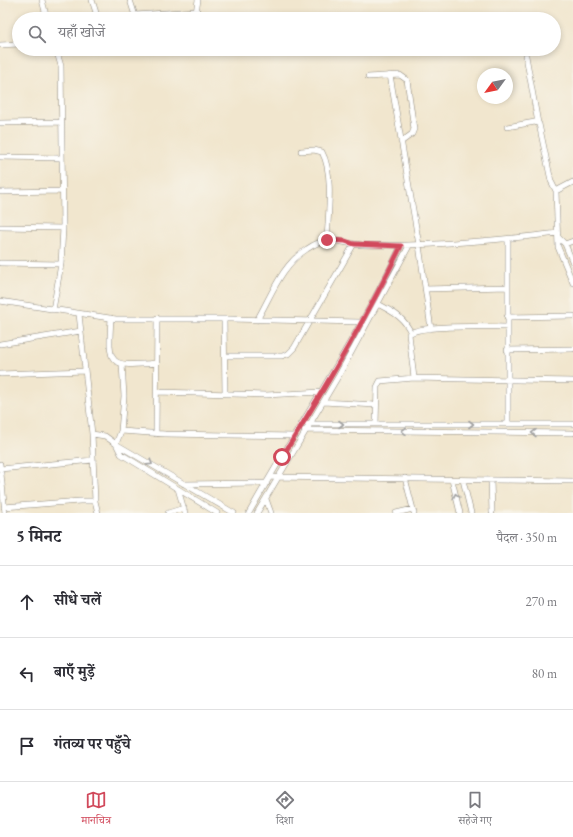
<!DOCTYPE html>
<html lang="hi">
<head>
<meta charset="utf-8">
<style>
  :root { --surface:#fff; --page:#f7f7f7; --text:#2b2b33; --muted:#7c7c81; --line:#e1e1e2; --accent:#d1495b }
  body { margin:0; font-family:"EB Garamond","Noto Serif Devanagari",serif; background:var(--page); color:var(--text) }
  .compass { position:absolute; left:477px; top:68px; width:36px; height:36px; border-radius:50%; background:var(--surface); box-shadow:0 2px 6px #0003; rotate:237deg }
  .stop { position:absolute; width:12px; height:12px; margin:-9px; border:3px solid #d1495b; border-radius:50%; background:#fff }
  .stop.end { background:#d1495b; border-color:#fff; box-shadow:0 1px 4px #0008 }
  .list { margin:0; padding:0; list-style:none }
  h2 { display:flex; justify-content:space-between; align-items:center; height:52px; margin:0; padding:0 16px; font-size:17px }
  h2 small { font-size:13px; font-weight:400; color:var(--muted) }
  .list li { display:grid; grid-template-columns:26px 1fr auto; gap:12px; align-items:center; box-sizing:border-box; height:72px; padding:0 16px; border-top:1px solid var(--line) }
  .list b { display:block; font-size:15px; white-space:nowrap }
  .list em { font-size:13px; font-style:normal; color:var(--muted) }
  .icon { flex:none; width:22px; height:22px; fill:none; stroke:currentColor; stroke-width:2; stroke-linecap:round; stroke-linejoin:round }
  .map { position:relative; flex:none; width:573px; height:513px; overflow:hidden }
  .search { position:absolute; background:var(--surface); box-shadow:0 2px 6px #0003; left:12px; right:12px; top:12px; height:44px; display:flex; align-items:center; gap:10px; box-sizing:border-box; padding:0 14px; border-radius:22px; color:var(--muted); font-size:15px }
  .sheet { height:268px; background:var(--surface) }
  nav { display:flex; justify-content:space-around; align-items:center; box-sizing:border-box; height:56px; border-top:1px solid var(--line); background:var(--surface); font-size:11px; color:var(--muted) }
  nav a { display:grid; justify-items:center; gap:2px }
  nav .on { color:var(--accent) }
  .map>svg:first-child { display:block }
  .lines { fill:none; stroke-linecap:round; stroke-linejoin:round }
  .street-casing { stroke:#8e887c; stroke-width:6 }
  .street { stroke:#fff; stroke-width:5 }
  .oneway { stroke:#a0a0a0 }
  .route { stroke:#d1495b; stroke-width:5 }
</style>
</head>
<body>
<div class="map">
<svg width="573" height="513" viewBox="0 0 573 513">
  <rect width="100%" height="100%" fill="#f7f3e8"/>
  <filter id="ink" filterUnits="userSpaceOnUse"><feTurbulence type="fractalNoise" baseFrequency=".025" numOctaves="2"/><feDisplacementMap in="SourceGraphic" scale="8" xChannelSelector="R" yChannelSelector="G"/><feConvolveMatrix kernelMatrix="1 2 1 2 8 2 1 2 1" color-interpolation-filters="sRGB"/></filter>
  <filter id="wash" filterUnits="userSpaceOnUse"><feTurbulence type="fractalNoise" baseFrequency=".012" numOctaves="4" result="noise"/><feDisplacementMap in="SourceGraphic" scale="16" xChannelSelector="R" yChannelSelector="G"/><feGaussianBlur stdDeviation="0.9" result="paint"/><feColorMatrix in="noise" values="0 0 0 0 0 0 0 0 0 0 0 0 0 0 0 0 0 1.4 0 .05"/><feComposite in="paint" operator="in"/></filter>
  <g filter="url(#wash)">
    <rect width="100%" height="100%" fill="#f1e6ce"/>
  </g>
  <g filter="url(#ink)">
    <g class="lines">
      <defs>
        <path id="street" d="M 42,0 L 47,19
          M 92,0 L 98,19
          M 130,0 L 136,19
          M 135,15 L 197,11
          M 195,19 L 198,0
          M 0,45 L 19,44
          M 526,56 L 538,123
          M 390,75 L 419,245 L 431,329
          M 368,77 L 400,75 L 407,80 L 414,129 L 412,134 L 401,142
          M 0,123 L 60,122
          M 507,127 L 535,122 L 539,124 L 551,181 L 556,191 L 558,247 L 573,283
          M 301,151 L 314,150 L 322,152 C 334,174 328,215 327,240
          M 0,157 L 62,158
          M 556,191 L 573,182
          M 0,192 L 62,191
          M 0,227 L 63,228
          M 559,238 L 565,244 L 573,263
          M 508,239 L 508,424
          M 565,244 L 573,241
          M 0,263 L 61,264
          M 425,289 L 508,287
          M 0,301 L 116,319 L 231,319 L 360,322
          M 378,304 C 393,312 404,317 411,333
          M 53,310 L 61,264 L 63,228 L 61,66 L 56,49
          M 79,314 L 92,434 L 95,501 L 98,513
          M 507,317 L 573,316
          M 111,318 C 108,366 108,367 157,363
          M 224,319 L 225,394
          M 257,320 C 271,296 282,264 307,249 C 331,233 338,244 362,245 C 427,247 493,241 558,233
          M 0,344 L 81,331
          M 507,350 L 573,349
          M 225,356 L 282,356 L 288,354 L 294,348 L 354,244
          M 0,374 L 85,371
          M 414,378 L 573,381
          M 157,392 L 266,395 L 321,392
          M 323,402 L 376,405
          M 307,424 L 573,424
          M 376,424 L 377,387 L 380,381 L 414,378 L 409,334 C 421,324 488,327 507,327
          M 304,430 L 573,433
          M 121,431 L 124,396 L 122,364
          M 92,434 L 105,436 L 116,444 L 234,513
          M 156,434 L 157,318
          M 0,464 L 5,513
          M 0,469 L 93,460
          M 270,477 L 573,481
          M 405,478 L 414,513
          M 452,480 L 460,513
          M 463,480 L 471,513
          M 491,480 L 492,513
          M 184,484 L 267,483
          M 178,489 L 185,513
          M 266,499 L 271,513
          M 4,507 L 80,501 L 95,501
          M 168,513 L 184,508
          M 217,513 L 121,454 L 116,444 L 121,431 L 165,434 L 295,436
          M 249,513 C 299,424 357,339 401,246
          M 257,513 L 339,375 L 409,246
          M 396,513 L 413,509"/>
      </defs>
      <use href="#street" class="street-casing"/>
      <use href="#street" class="street"/>
    </g>
    <defs><path id="oneway-chevron" d="M-2-3.5L2.5 0L-2 3.5" fill="none" stroke-width="1.6" stroke-linecap="round" stroke-linejoin="round"/></defs>
    <g class="oneway">
      <use href="#oneway-chevron" transform="translate(341 424)"/>
      <use href="#oneway-chevron" transform="translate(471 424)"/>
      <use href="#oneway-chevron" transform="translate(404 431) rotate(-179)"/>
      <use href="#oneway-chevron" transform="translate(534 433) rotate(-179)"/>
      <use href="#oneway-chevron" transform="translate(150 463) rotate(32)"/>
      <use href="#oneway-chevron" transform="translate(456 496) rotate(-104)"/>
    </g>
  </g>
  <g class="lines" filter="url(#ink)">
    <path class="route" d="M 282,457 C 324,390 367,317 401,246 L 354,244 L 345,241 L 327,240"/>
  </g>
</svg>
<svg class="compass" viewBox="-18 -18 36 36"><path d="M0-13l5 13h-10z" fill="#e53935"/><path d="M0 13l5-13h-10z" fill="#7c7c81"/></svg>
<div class="stop" style="left:282px;top:457px"></div>
<div class="stop end" style="left:327px;top:240px"></div>
<div class="search"><svg class="icon" aria-label="search" viewBox="0 0 24 24"><circle cx="10" cy="10" r="6"/><path d="M15 15l6 6"/></svg>यहाँ खोजें</div>
</div>
<section class="sheet">
<h2>5 मिनट<small>पैदल · 350 m</small></h2>
<ul class="list">
<li><svg class="icon" aria-label="ahead" viewBox="0 0 24 24"><path d="M12 20V5M6 11l6-6 6 6"/></svg><div><b>सीधे चलें</b></div><em>270 m</em></li>
<li><svg class="icon" aria-label="left" viewBox="0 0 24 24"><path d="M17 20v-9H6M10 6l-5 5 5 5"/></svg><div><b>बाएँ मुड़ें</b></div><em>80 m</em></li>
<li><svg class="icon" aria-label="arrive" viewBox="0 0 24 24"><path d="M6 21V4h12l-3 4 3 4H6"/></svg><div><b>गंतव्य पर पहुँचे</b></div></li>
</ul>
</section>
<nav>
<a class="on"><svg class="icon" aria-label="map" viewBox="0 0 24 24"><path d="M3 6l6-2 6 2 6-2v14l-6 2-6-2-6 2zM9 4v14M15 6v14"/></svg>मानचित्र</a>
<a><svg class="icon" aria-label="directions" viewBox="0 0 24 24"><path d="M12 3l9 9-9 9-9-9zM9 14v-3h6M13 9l2 2-2 2"/></svg>दिशा</a>
<a><svg class="icon" aria-label="saved" viewBox="0 0 24 24"><path d="M7 4h10v16l-5-4-5 4z"/></svg>सहेजे गए</a>
</nav>
</body>
</html>
